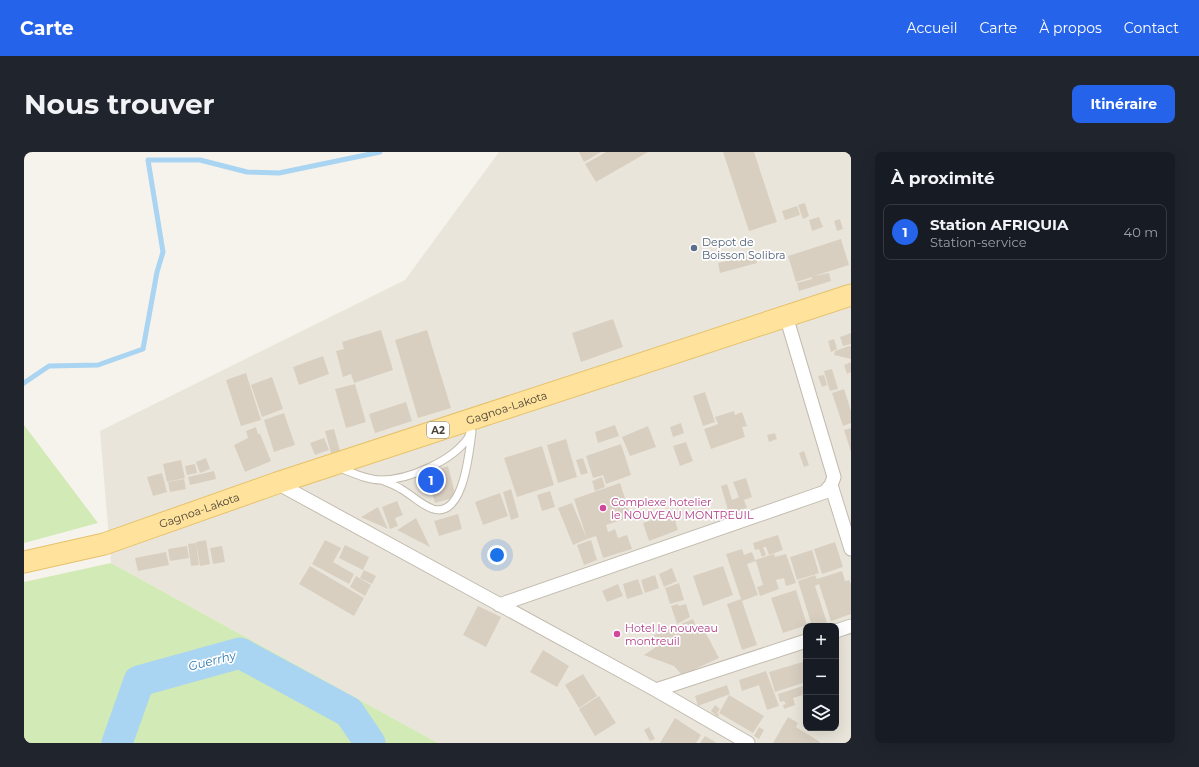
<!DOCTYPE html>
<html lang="fr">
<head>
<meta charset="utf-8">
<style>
  :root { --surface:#171b24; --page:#20242c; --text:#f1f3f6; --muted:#9ea1a6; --line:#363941; --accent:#2563eb }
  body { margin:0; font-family:Montserrat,sans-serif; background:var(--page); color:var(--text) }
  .controls { position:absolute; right:12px; bottom:12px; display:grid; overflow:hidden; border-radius:8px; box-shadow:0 4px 16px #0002 }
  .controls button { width:36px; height:36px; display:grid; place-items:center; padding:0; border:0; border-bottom:1px solid var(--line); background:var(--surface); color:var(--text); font:20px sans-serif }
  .you { position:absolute; left:473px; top:403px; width:14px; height:14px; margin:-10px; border:3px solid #fff; border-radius:50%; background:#1a73e8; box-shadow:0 0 0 6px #1a73e833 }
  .badge { display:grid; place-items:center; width:26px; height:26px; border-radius:50%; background:var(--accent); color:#fff; font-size:13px; font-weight:700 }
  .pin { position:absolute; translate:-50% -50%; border:2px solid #fff; box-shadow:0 1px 4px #0006 }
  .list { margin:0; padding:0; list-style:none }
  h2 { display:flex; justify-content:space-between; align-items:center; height:52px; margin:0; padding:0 16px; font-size:17px }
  h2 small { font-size:13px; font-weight:400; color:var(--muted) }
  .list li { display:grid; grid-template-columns:26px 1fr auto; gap:12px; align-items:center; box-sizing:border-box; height:56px; margin:0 8px 8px; padding:0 8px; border:1px solid var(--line); border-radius:8px }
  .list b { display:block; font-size:15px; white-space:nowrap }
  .list p { margin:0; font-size:13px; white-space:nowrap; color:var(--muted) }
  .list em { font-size:13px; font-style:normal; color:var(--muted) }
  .icon { flex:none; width:22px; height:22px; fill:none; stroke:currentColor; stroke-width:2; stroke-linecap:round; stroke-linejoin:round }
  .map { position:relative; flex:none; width:827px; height:591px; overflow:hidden; border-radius:8px }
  header { display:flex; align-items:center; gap:24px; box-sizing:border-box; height:56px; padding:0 20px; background:var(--accent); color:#fff }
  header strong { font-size:19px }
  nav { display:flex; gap:22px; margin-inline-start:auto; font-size:14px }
  .intro { display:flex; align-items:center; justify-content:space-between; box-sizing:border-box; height:96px; padding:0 24px }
  h1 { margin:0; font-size:28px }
  .button { padding:10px 18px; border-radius:8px; background:var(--accent); color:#fff; font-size:14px; font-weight:700 }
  main { display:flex; gap:24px; padding:0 24px }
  aside { flex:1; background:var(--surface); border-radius:8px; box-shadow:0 4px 16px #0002 }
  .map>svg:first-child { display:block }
  .residential { fill:#eae5da; fill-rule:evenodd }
  .green { fill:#d2eab5 }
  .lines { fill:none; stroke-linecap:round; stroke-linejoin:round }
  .stream { stroke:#a9d4f2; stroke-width:5 }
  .river { stroke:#a9d4f2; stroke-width:31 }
  .building { fill:#d8cfc1 }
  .service-casing { stroke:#c2bbae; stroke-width:9 }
  .minor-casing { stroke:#c2bbae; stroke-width:15 }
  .primary-casing { stroke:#e6c16a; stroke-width:23 }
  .service { stroke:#fff; stroke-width:7 }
  .minor { stroke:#fff; stroke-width:13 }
  .primary { stroke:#ffe39c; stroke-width:21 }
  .service-dot { fill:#5c6f8a; stroke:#fff; stroke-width:1.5 }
  .hotel-dot { fill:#d1479c; stroke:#fff; stroke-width:1.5 }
  .labels { text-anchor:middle; stroke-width:3.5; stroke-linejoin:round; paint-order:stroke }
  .shield { fill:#fff; stroke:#817c74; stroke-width:1 }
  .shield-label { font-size:10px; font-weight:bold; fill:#4b4439 }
  .service-label { font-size:11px; fill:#4e5e75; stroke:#fff; text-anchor:start }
  .street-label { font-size:11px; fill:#4b4439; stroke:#fff }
  .hotel-label { font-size:11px; fill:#b23c85; stroke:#fff; text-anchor:start }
  .water-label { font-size:12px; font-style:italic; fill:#2e7ab2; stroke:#fff }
</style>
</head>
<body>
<header>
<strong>Carte</strong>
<nav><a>Accueil</a><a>Carte</a><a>À propos</a><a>Contact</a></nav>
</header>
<div class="intro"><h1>Nous trouver</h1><a class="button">Itinéraire</a></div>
<main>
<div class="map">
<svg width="827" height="591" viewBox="0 0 827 591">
  <rect width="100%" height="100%" fill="#f6f3ec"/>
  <path class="residential" d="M 475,0 L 827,0 L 827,591 L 414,591 L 87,411 L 76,279 L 381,128 ZM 782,474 L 812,474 L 812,576 L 782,576 Z"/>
  <path class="green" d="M 0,273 L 74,371 L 0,391 Z
    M 87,411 L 414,591 L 0,591 L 0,430 Z"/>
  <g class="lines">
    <path class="stream" d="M 0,231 L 25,214 L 74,213 L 119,197 L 133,120 L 139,100 L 124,8 L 176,8 L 223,20 L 255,21 L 356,0"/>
    <path class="river" d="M 93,591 L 115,529 L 216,501 L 325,560 L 346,591"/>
  </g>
  <path class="building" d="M 555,0 L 577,0 L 560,10 Z
    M 582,0 L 624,0 L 572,30 L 561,12 Z
    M 699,0 L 730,0 L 753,70 L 725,79 Z
    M 781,51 L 785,64 L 779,67 L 774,53 Z
    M 773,54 L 776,63 L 761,68 L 758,59 Z
    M 795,65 L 799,75 L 788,79 L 785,68 Z
    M 816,67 L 819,77 L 813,79 L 810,69 Z
    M 817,87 L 825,113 L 790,124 L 805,121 L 807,129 L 775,139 L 773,131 L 788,127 L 788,125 L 772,130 L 764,104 Z
    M 731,102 L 733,111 L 696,121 L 694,111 Z
    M 589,167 L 599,195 L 557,210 L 548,181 Z
    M 357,178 L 369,218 L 330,231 L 327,222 L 319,225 L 312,199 L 320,197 L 318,190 Z
    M 403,178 L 427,256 L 394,266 L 371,188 Z
    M 827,181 L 827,192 L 819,194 L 816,185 Z
    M 810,187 L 813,197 L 807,200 L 804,189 Z
    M 825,194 L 827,194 L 827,207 L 810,203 L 811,199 Z
    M 299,204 L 305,222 L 275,233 L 269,215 Z
    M 827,210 L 827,220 L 823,222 L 820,213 Z
    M 808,217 L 814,237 L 806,239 L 800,219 Z
    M 222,221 L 237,268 L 217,274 L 202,228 Z
    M 800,223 L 803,233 L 798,235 L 794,224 Z
    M 248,225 L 259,257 L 238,265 L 227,233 Z
    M 331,232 L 342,270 L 322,276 L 311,237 Z
    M 820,237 L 827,259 L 827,271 L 819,274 L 808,241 Z
    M 681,240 L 691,270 L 679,274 L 669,244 Z
    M 382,250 L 388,269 L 351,281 L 345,262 Z
    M 710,259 L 711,263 L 718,260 L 723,274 L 718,275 L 721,285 L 687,297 L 680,277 L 694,272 L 691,265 Z
    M 260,261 L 271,293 L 250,300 L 240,268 Z
    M 657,271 L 660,281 L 649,285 L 646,275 Z
    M 591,273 L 595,284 L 574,291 L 571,280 Z
    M 624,274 L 632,295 L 606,304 L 598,285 Z
    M 232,275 L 234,282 L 236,282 L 247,309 L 221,320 L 210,293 L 224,286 L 222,279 Z
    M 827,276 L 827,300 L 820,278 Z
    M 310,277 L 316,299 L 307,301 L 301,279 Z
    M 751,281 L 753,287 L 745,290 L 743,283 Z
    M 300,286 L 305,298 L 291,303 L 286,291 Z
    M 542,287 L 553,325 L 534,331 L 523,293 Z
    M 662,290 L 669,309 L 656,314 L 649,294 Z
    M 597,292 L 607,323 L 582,332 L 579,323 L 569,326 L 562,304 Z
    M 518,294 L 530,333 L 493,345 L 480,306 Z
    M 780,299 L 785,313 L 780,315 L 775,301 Z
    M 182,306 L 186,317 L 176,321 L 172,310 Z
    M 559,306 L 564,321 L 557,323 L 552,308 Z
    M 157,308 L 161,326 L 143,330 L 139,312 Z
    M 171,312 L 173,321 L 163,323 L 161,314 Z
    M 424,314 L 432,345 L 411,351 L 402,321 Z
    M 190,319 L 192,327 L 166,333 L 164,325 Z
    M 138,321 L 143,340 L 129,344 L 123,325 Z
    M 578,325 L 581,335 L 571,339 L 568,329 Z
    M 722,326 L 728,345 L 720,348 L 723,356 L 705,362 L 697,334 L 703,332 L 708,348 L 715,345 L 709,330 Z
    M 160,327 L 162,337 L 146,340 L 144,330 Z
    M 596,331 L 607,365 L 582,373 L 584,380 L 591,377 L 594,386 L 603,383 L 608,397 L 579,406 L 572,384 L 563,387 L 550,347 Z
    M 487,337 L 495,365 L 487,368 L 479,340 Z
    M 526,339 L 531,355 L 518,359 L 513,343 Z
    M 476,341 L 484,364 L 459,373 L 451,350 Z
    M 373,349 L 379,363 L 371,366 L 374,374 L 366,377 L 358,355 Z
    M 548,351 L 563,387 L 549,393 L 534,356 Z
    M 354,355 L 364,377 L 337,365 Z
    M 649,361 L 654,378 L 625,389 L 619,371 Z
    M 434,362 L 438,377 L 415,384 L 410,369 Z
    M 392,366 L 406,395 L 373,378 Z
    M 754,383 L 759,398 L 745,403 L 742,395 L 739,395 L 742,403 L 738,405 L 735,397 L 731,398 L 729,391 Z
    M 182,388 L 186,412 L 176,414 L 172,390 Z
    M 301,388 L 317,396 L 309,410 L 330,422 L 325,432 L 288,412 Z
    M 567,388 L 573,408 L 560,413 L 553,393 Z
    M 811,390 L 819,415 L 798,422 L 790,397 Z
    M 172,391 L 175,413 L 167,414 L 164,392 Z
    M 321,393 L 345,405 L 339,418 L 315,406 Z
    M 163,394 L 165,406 L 146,409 L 144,397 Z
    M 198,394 L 201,410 L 189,412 L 186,396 Z
    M 718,397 L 720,403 L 728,400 L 731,408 L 750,402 L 751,405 L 762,402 L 772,431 L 762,434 L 760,426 L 752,428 L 755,437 L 736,444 L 733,435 L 739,433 L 732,409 L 723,412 L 734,443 L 718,449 L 733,493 L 718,498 L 703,452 L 717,447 L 702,402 Z
    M 788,398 L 795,421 L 773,428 L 766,405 Z
    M 142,400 L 145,413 L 114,419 L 111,406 Z
    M 286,414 L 340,446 L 330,464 L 275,432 Z
    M 699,414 L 709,443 L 679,454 L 669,424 Z
    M 648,416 L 653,429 L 640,435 L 635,422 Z
    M 340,418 L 352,424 L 348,432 L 336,426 Z
    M 818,419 L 821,429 L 825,428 L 827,432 L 827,462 L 807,469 L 795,432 L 791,434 L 804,474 L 788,474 L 774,429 L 791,423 L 793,427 Z
    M 631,423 L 635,436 L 621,441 L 617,428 Z
    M 332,424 L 347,433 L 341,444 L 326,435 Z
    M 614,427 L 619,442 L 603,447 L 599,432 Z
    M 655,431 L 660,448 L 646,452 L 641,436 Z
    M 594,432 L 599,444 L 583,450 L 578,439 Z
    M 772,438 L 783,473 L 759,481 L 747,446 Z
    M 654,452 L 655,454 L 662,452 L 666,465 L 653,472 L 647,454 Z
    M 454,454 L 477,465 L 462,495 L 439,483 Z
    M 669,467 L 673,477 L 678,474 L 695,506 L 658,523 L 650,514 L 620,503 L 632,495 L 628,484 Z
    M 519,498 L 545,514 L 533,535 L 506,520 Z
    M 782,509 L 782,530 L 751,540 L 745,520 Z
    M 742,519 L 755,554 L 743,558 L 735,533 L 718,539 L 715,528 Z
    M 559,522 L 573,544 L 555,556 L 541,533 Z
    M 703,533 L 706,542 L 674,554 L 671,544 Z
    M 782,533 L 782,542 L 769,546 L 771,553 L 760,557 L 759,553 L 762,552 L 760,549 L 756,550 L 754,542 Z
    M 705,543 L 740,564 L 729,581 L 695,561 Z
    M 575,544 L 592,571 L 571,584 L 555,557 Z
    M 782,547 L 782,559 L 779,548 Z
    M 691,553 L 696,557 L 693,561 L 695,563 L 694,565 L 687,559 Z
    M 764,565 L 774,571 L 772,575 L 796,590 L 796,591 L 749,591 Z
    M 651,566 L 677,583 L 672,591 L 636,591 Z
    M 625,575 L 631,587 L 626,589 L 620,578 Z
    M 735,575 L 740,578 L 735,587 L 730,584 Z
    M 681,584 L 693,591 L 676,591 Z"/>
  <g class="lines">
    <defs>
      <path id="service" d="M 316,316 C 329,321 343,328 357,328 C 385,328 428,309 444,286 C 446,282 447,276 449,271
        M 358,328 C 364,331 371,333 377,337 C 388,343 397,353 409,357 C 440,366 445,300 448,280"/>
      <path id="minor" d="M 253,331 L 632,538 L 724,591
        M 807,333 L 827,397
        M 475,453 L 801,340 L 807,333 L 810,325 L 762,164
        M 812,479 L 827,474
        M 632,538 L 782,489"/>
      <g id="primary">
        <path id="s1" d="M 0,410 L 80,392 L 253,331 L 827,143"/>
      </g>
    </defs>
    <use href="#service" class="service-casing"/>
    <use href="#minor" class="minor-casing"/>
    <use href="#primary" class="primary-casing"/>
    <use href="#service" class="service"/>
    <use href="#minor" class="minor"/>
    <use href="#primary" class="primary"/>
  </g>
  <circle class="service-dot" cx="670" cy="96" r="4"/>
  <g class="hotel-dot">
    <circle cx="579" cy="356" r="4"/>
    <circle cx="593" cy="482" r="4"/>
  </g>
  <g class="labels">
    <rect class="shield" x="403" y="270" width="22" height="16" rx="3"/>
    <g class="shield-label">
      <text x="414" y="282">A2</text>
    </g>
    <g class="service-label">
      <text x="678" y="94">Depot de<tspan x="678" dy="13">Boisson Solibra</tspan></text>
    </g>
    <g class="street-label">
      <text dy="4" stroke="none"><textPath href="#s1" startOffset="507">Gagnoa-Lakota</textPath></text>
      <text dy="4" stroke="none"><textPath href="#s1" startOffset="183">Gagnoa-Lakota</textPath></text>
    </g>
    <g class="hotel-label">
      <text x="587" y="354">Complexe hotelier<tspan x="587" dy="13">le NOUVEAU MONTREUIL</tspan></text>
      <text x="601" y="480">Hotel le nouveau<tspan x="601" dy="13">montreuil</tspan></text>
    </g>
    <g class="water-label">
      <text transform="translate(188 509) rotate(-14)" y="4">Guerrhy</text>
    </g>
  </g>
</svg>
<div class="controls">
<button>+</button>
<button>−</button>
<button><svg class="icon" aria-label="layers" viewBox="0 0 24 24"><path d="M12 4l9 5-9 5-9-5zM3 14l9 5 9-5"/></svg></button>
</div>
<div class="you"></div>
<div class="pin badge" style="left:407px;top:328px">1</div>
</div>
<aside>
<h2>À proximité<small></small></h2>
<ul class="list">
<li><span class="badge">1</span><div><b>Station AFRIQUIA</b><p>Station-service</p></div><em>40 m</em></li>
</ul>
</aside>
</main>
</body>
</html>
